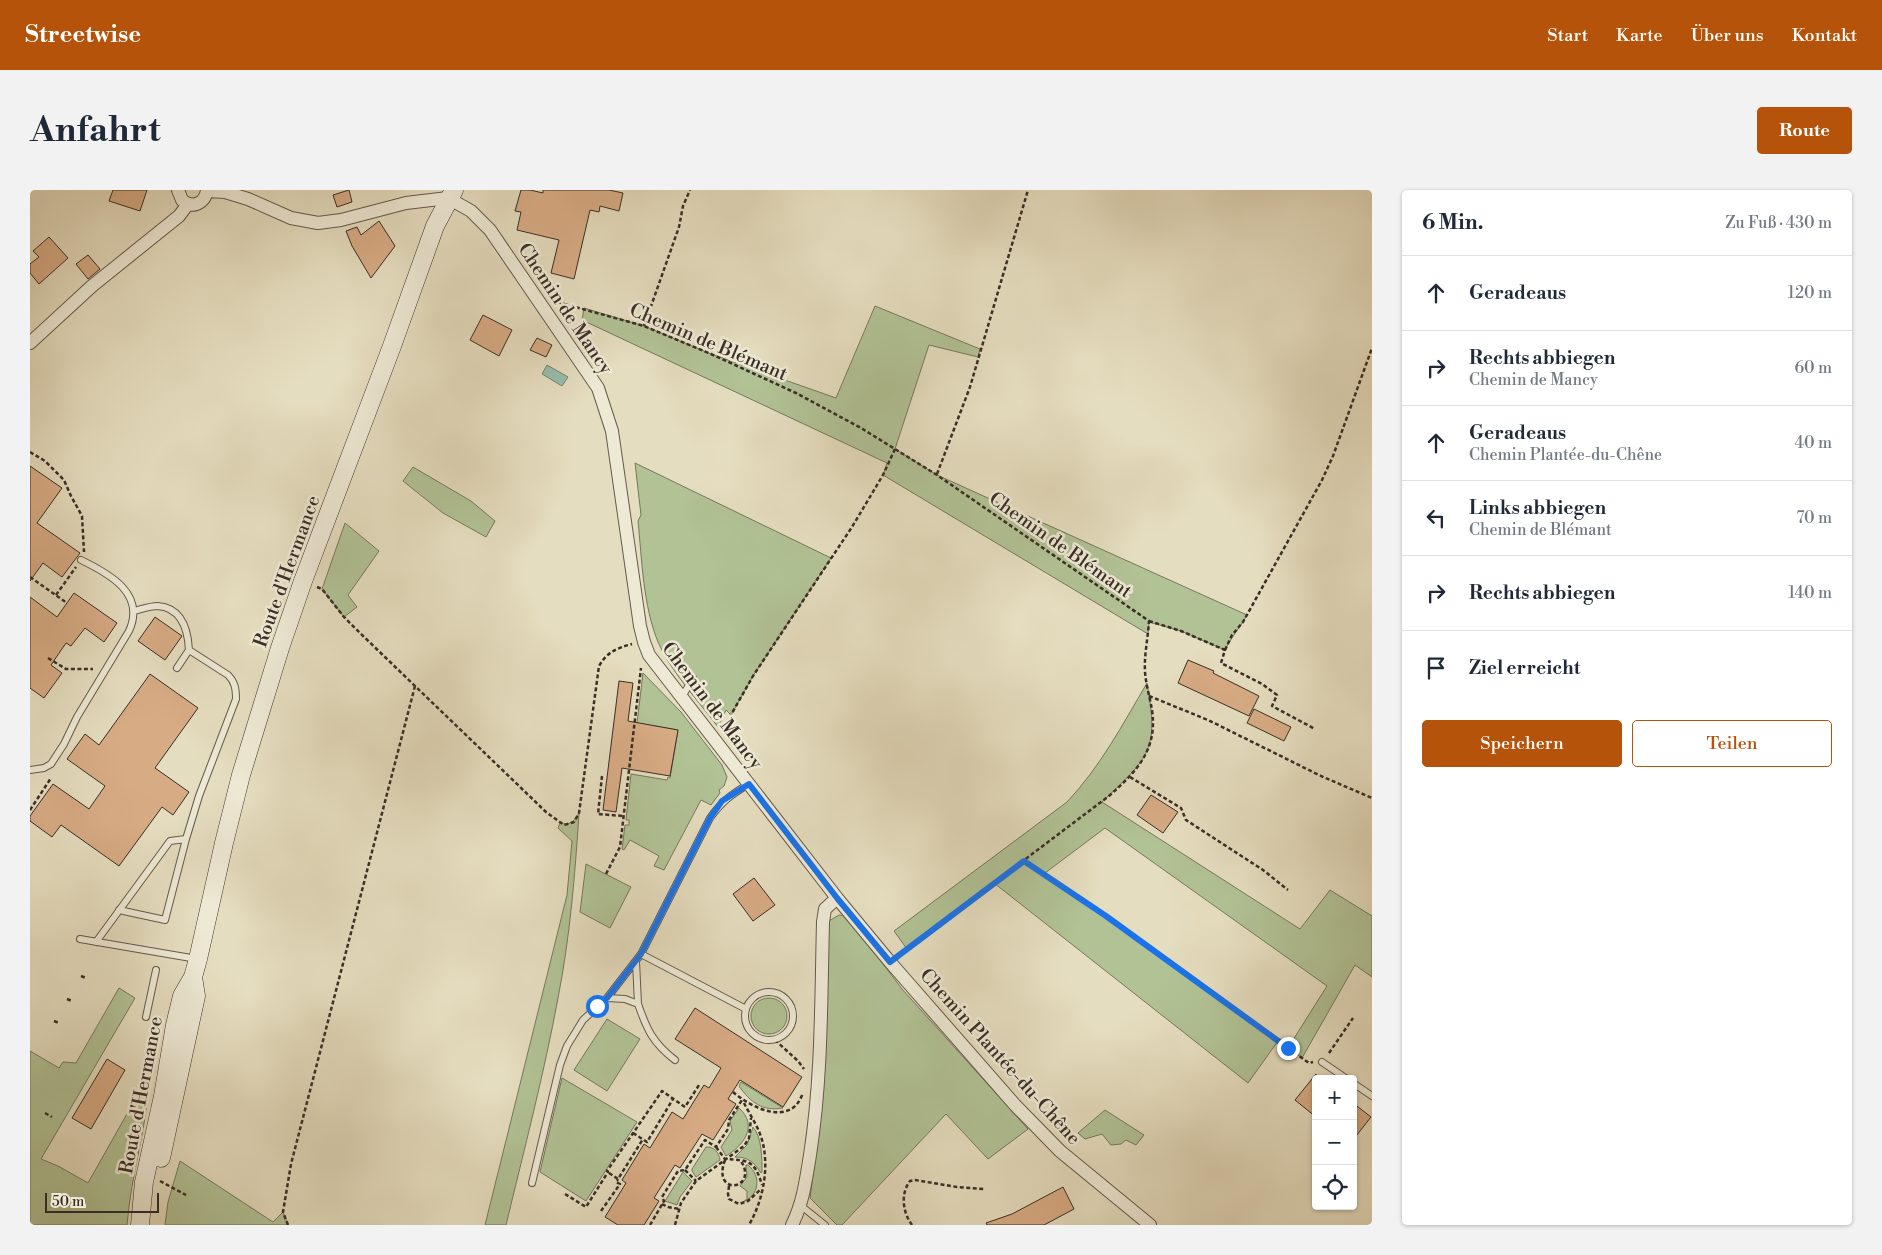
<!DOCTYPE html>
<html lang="de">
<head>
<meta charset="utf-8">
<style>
  :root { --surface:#fff; --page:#f2f2f3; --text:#1f2937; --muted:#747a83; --line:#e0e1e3; --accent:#b45309 }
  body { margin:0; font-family:"Libre Bodoni",serif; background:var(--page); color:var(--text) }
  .controls { position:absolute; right:15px; bottom:15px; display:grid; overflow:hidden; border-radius:5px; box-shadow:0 1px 4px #0004 }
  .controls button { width:45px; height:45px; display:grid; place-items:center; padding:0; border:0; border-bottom:1px solid var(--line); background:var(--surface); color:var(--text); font:25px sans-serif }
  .scale { position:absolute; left:15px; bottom:12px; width:114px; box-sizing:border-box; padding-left:5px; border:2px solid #392e26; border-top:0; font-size:14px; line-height:18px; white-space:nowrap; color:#392e26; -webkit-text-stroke:4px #eee9d5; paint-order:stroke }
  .stop { position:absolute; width:15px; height:15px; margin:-11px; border:4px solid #1a73e8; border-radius:50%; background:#fff }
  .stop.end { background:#1a73e8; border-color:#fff; box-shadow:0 1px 5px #0008 }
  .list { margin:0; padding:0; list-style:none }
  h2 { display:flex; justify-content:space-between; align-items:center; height:65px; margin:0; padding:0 20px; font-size:21px }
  h2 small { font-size:16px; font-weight:400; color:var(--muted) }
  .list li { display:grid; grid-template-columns:32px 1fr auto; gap:15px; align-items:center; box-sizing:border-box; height:75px; padding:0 20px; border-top:1px solid var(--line) }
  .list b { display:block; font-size:19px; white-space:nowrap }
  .list p { margin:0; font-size:16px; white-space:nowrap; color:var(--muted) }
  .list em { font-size:16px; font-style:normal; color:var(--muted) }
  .actions { display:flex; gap:10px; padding:15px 20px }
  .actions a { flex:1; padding:11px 0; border:1px solid var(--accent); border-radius:5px; text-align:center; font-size:18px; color:var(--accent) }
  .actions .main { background:var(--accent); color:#fff }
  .icon { flex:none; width:28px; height:28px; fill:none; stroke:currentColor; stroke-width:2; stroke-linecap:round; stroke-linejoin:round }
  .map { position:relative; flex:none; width:1342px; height:1035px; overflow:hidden; border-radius:5px }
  header { display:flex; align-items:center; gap:30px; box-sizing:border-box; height:70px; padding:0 25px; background:var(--accent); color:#fff }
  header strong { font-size:24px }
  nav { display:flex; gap:28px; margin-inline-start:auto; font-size:18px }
  .intro { display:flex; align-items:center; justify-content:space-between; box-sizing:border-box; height:120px; padding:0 30px }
  h1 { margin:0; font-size:35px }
  .button { padding:12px 22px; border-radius:5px; background:var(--accent); color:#fff; font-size:18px; font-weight:700 }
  main { display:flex; gap:30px; padding:0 30px }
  aside { flex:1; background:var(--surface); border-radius:5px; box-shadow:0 1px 4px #0004 }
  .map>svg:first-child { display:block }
  .green { fill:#b1c295; stroke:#75785e }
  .water { fill:#97bdac; stroke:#718476 }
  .building { fill:#d7ab84; stroke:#392e26 }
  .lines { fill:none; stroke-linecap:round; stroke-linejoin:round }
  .lane-casing { stroke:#645a4c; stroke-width:8 }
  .street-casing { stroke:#645a4c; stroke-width:14 }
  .secondary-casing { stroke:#392e26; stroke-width:19 }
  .path { stroke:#392e26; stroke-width:2.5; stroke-dasharray:4 2.5; stroke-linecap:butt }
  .lane { stroke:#eee9d5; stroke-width:6 }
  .street { stroke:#eee9d5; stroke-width:12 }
  .secondary { stroke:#eee9d5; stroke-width:18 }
  .route { stroke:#1a73e8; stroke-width:6 }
  .labels { text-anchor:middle; stroke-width:5; stroke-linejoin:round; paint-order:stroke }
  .street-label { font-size:19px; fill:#392e26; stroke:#eee9d5 }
</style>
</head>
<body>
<header>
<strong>Streetwise</strong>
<nav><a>Start</a><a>Karte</a><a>Über uns</a><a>Kontakt</a></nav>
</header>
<div class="intro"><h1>Anfahrt</h1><a class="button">Route</a></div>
<main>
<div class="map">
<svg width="1342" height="1035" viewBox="0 0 1342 1035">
  <rect width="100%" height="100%" fill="#e5ddbf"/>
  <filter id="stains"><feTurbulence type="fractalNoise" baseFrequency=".004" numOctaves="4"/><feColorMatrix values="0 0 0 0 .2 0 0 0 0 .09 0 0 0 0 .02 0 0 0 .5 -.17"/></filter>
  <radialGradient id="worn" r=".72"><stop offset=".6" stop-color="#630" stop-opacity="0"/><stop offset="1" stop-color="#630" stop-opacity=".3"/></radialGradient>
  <path class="green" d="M 845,116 L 950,159 L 948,167 L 899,155 L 865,259 L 907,285 L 1217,425 C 1210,438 1202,446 1195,460 L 1151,441 L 1119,432 L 1118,444 L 853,285 L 857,273 L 552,130 L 554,118 L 614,136 L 681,164 L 806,208 Z
    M 605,273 L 801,368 L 723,486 L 701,525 L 696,520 L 688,537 C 669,512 640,480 628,452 C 613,415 612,370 608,331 L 611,325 Z
    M 383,277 L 441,311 L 465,331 L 456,347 L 413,323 L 373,291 Z
    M 315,333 L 349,361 L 318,405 L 327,417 L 314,427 L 292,399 Z
    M 613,483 L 651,522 L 692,575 L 697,587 L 694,596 L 689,600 L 690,603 L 681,615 L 671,610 L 634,680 L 624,676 L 629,666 L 600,650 L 594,660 L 592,659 L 595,635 L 599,635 L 599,630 L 596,630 L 601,584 L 637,590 L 638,587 L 640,588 L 648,540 L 607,533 Z
    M 1117,493 C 1129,561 1120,566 1072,612 L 1270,739 L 1300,700 L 1342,726 L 1342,787 L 1325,775 L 1272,868 L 1258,858 L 1297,796 L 1075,638 L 1015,683 L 1248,851 L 1218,893 L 964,693 L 877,759 L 864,741 L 1037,612 C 1070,577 1093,534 1117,493 Z
    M 549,623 C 545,685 540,747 528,808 C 514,884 494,960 476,1035 L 455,1035 L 537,705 L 542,651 L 528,638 L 530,633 C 540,636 545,631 549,623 Z
    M 556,674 L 601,697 L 580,738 L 550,722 Z
    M 809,725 L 817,726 L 872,799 L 998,939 L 958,969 L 916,924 L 812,1035 L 807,1035 L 780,1008 L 788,948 L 797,736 L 799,731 Z
    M 89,798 L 105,808 L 11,969 L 28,976 L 58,993 L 120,883 C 118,934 101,983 97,1035 L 0,1035 L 0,861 L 29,878 L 33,872 L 46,873 Z
    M721 826a18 18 0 1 1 36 0a18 18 0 1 1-36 0Z
    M 577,829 L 610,849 L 577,901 L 544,880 Z
    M 532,888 L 607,932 L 556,1011 L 510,982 Z
    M 711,892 L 753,918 C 733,922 720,912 709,896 Z
    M 709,918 C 729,936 713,956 696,966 L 691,957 L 702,940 L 700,931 Z
    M 1075,920 L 1114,945 L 1106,955 L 1096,950 L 1091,954 L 1081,955 L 1072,944 L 1055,949 L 1048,943 Z
    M 723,937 C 732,947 732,968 732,982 L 731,983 C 724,972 718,967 705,967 L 717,955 Z
    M 676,957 C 684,956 689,963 690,970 L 666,987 L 662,981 L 662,979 Z
    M 150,971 L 243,1032 L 253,1022 L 258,1035 L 135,1035 L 138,1012 Z
    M 716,975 L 718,975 C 732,986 729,1006 713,1012 L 717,1009 L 717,1001 L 710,996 L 717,987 Z
    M 653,982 L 662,991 L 650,1007 L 647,1015 L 635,1011 Z"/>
  <path class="water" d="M 517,175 L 538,187 L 532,196 L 512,184 Z"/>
  <path class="building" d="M 83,0 L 117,0 L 110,21 L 79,11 Z
    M 319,0 L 322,12 L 307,17 L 303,5 Z
    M 491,0 L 500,0 L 513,3 L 513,0 L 579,0 L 593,3 L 589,21 L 570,16 L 569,22 L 560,20 L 544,89 L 521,83 L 529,50 L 487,40 L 491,22 L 485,21 Z
    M 349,31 L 365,56 L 341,88 L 322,56 L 316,41 L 327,37 L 331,45 Z
    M 19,47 L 38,68 L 9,94 L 0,83 L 0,74 L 9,67 L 3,61 Z
    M 58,65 L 70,79 L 58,89 L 46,74 Z
    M 453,125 L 482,140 L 469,166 L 440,150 Z
    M 507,148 L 522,155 L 516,167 L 500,160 Z
    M 0,276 L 32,298 L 7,333 L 50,363 L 32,387 L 13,373 L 0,391 Z
    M 44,403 L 87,433 L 74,452 L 55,438 L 41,456 L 36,453 L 21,475 L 32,483 L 14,508 L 0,498 L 0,407 L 27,427 Z
    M 125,427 L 152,446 L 135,470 L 108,451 Z
    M 1158,470 L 1184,481 L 1183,483 L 1229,506 L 1219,526 L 1148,493 Z
    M 120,484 L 168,518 L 125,578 L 159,602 L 143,625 L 132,617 L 89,676 L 31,635 L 22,647 L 0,631 L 0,626 L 23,594 L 59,619 L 75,596 L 37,569 L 55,544 L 69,555 Z
    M 589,491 L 603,493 L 598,531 L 648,540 L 640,586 L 592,578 L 586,622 L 573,620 Z
    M 1224,519 L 1261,537 L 1254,551 L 1217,533 Z
    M 1121,605 L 1148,622 L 1133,643 L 1107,625 Z
    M 724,688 L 745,715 L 723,731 L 703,704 Z
    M 665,818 L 772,887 L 753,917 L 710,890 L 698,909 L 706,914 L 683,950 L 672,944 L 650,978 L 645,975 L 624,1008 L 629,1011 L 614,1035 L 588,1035 L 575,1027 L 596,993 L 592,990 L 614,954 L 620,958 L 642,922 L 653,929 L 674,895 L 679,898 L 691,878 L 645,849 Z
    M 77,869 L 95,880 L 61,939 L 42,928 Z
    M 1286,884 L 1286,927 L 1265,910 Z
    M 1323,913 L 1341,927 L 1323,950 Z
    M 1033,997 L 1044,1019 L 1014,1035 L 957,1035 L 956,1033 L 982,1024 Z"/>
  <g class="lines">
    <defs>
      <path id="lane" d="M 104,421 C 112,419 120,416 128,416 C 152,418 158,440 159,460
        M 147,478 L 159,460 L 198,485 C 205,492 206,499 206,509 L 169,606 L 156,649
        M 652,507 L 663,488
        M 0,580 L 14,578 L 21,574 L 34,554 L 47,527 L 99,441 C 116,404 80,384 51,370
        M 50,749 L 167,769
        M 66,752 L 140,651 L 156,649 L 135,730 L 89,720
        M 611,764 L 716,819
        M 606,771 L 608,814
        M715 826a24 24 0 1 1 48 0a24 24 0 1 1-48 0Z
        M 577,808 L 595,809 L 608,814 C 617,840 623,853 645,870
        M 116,827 L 126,780
        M 1292,872 L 1317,889
        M 1323,893 L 1342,906
        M 502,993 L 530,875 L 537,856 L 553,830 L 577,808 L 611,764 L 680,628 C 692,611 702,604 719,594
        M 770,1015 L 795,1035"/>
      <path id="street" d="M 148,0 L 152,10 C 162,19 175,14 177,0
        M 178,1 L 195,2 L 218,9 L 261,28 L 288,33 L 311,30 L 376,13 L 418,8 L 441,21 L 460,40 L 568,198 L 582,241 L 610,436 L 614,452 L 619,465 L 807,708 L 860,772 L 985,915 L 1030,961 L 1120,1035
        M 0,153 L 62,96 L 149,26 L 158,14
        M 762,1035 C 773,1013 776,990 780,965 C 792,888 791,810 793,732 L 795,719 L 807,708"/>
      <path id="secondary" d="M 131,968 L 166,806 L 163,787
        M 110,1035 L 114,992 L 133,906 L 145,835 L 152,806 L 163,787 L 168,769 L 194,653 L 211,585 L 250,458 L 273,391 L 362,156 L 405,36 L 424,0"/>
    </defs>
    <use href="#lane" class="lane-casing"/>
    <use href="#street" class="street-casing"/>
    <use href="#secondary" class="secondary-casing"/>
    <path class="path" d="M 527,112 L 614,136 L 681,164 L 766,203 L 831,238 L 907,285 L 1119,431 C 1118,448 1114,465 1115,482 C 1116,495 1120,508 1122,520 C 1128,560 1106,582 1079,606 L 871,763
      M 614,136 L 649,37 L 653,16 L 660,0
      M 0,262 L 15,271 L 34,290 L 41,306 L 52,326 L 54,362
      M 907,284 L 940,197 L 998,0
      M 0,387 L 37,413
      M 287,397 L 292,399 L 314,427 L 330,443 L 516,622 L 534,635 L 544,632 L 549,623 L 569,476 C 577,462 587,458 602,454
      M 26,405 L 46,377
      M 1119,431 L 1151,441 L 1195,460 L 1191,473 L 1232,494 L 1247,505 L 1242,516 L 1285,539
      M 1195,460 L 1202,445 L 1213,432 L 1292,290 L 1303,266 L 1342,158
      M 18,468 L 36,479 L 63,479
      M 1119,506 L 1178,530 L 1291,586 L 1342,608
      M 693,539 L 723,486 L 822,337 L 853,285 L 865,259
      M 572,586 L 568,624 L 593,626
      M 1100,587 L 1151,618 L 1156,630 L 1233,680 L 1258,700
      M 0,620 L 21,588
      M 994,671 L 1076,726 L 1272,868 L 1279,873 L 1283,872
      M 576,684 L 590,657 L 611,478
      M 51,786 L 56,788
      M 37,809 L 42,811
      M 24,831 L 29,833
      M 745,850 L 768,871 L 774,879
      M 1299,863 L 1323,828
      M 703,902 C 717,914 746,931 764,917 C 768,914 771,908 773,903
      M 714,913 C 718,921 723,929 727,937 C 742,967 735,1007 719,1035
      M 15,923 L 22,927
      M 603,943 L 617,952 L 643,909
      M 686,957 L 695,969 C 719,970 725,971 732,995
      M 695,970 C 681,1007 729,1000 711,971
      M 655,980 L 666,991
      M 579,983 L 588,989 L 613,949
      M 130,991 L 156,1005
      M 699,996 L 698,1004 L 699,1009 L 709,1014 L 718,1011 L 731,999
      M 535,1004 L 556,1017 L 578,982 L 577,981 L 632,901 L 655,917 L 669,895
      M 632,1014 L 638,1017 L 649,1019
      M 571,1021 L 590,994 L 586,992 L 588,989
      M 258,1035 L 253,1022 L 261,974 L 385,496
      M 620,1035 L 634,1011 L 632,1007 L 648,981 L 655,980 L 675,950 L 686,957 L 698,939 L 699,930 L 712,910
      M 645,1035 L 651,1013 L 666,991 L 714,956 L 719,948 L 721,928
      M 882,1035 C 873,1023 870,1004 880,991 L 885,990 L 927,997 L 954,999"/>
    <use href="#lane" class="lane"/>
    <use href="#street" class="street"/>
    <use href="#secondary" class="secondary"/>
  </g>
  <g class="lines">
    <path class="route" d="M 567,816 L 577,808 L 611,764 L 680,628 L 692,611 L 719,594 L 807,708 L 860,772 L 994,671 L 1076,726 L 1258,858"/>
  </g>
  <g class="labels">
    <g class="street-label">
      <text transform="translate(536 118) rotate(56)" y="7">Chemin de Mancy</text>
      <text transform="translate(679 151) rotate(23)" y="7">Chemin de Blémant</text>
      <text transform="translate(1031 354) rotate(35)" y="7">Chemin de Blémant</text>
      <text transform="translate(256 381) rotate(-70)" y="7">Route d'Hermance</text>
      <text transform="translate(683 515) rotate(53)" y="7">Chemin de Mancy</text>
      <text transform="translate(971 866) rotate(48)" y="7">Chemin Plantée-du-Chêne</text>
      <text transform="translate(110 905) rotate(-79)" y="7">Route d'Hermance</text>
    </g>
  </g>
  <rect width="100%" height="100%" filter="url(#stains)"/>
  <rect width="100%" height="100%" fill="url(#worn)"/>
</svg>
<div class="controls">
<button>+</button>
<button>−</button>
<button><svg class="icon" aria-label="locate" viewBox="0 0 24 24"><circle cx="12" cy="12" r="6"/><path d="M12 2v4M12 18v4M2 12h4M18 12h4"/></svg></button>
</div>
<div class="scale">50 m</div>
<div class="stop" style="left:567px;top:816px"></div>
<div class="stop end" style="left:1258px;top:858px"></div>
</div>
<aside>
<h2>6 Min.<small>Zu Fuß · 430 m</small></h2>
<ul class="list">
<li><svg class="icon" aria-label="ahead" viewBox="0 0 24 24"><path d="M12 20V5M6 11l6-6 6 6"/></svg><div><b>Geradeaus</b></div><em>120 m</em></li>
<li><svg class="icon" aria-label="right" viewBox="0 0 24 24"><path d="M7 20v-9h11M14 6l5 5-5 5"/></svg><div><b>Rechts abbiegen</b><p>Chemin de Mancy</p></div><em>60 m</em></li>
<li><svg class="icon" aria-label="ahead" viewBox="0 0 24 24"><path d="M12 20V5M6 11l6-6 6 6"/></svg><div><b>Geradeaus</b><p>Chemin Plantée-du-Chêne</p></div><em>40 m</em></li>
<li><svg class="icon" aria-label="left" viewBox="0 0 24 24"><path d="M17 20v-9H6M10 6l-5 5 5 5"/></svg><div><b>Links abbiegen</b><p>Chemin de Blémant</p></div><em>70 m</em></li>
<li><svg class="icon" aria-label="right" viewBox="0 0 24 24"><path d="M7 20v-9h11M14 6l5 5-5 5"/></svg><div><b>Rechts abbiegen</b></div><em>140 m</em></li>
<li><svg class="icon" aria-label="arrive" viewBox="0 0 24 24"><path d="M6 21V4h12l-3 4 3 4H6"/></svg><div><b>Ziel erreicht</b></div></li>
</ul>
<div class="actions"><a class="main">Speichern</a><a>Teilen</a></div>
</aside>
</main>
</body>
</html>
